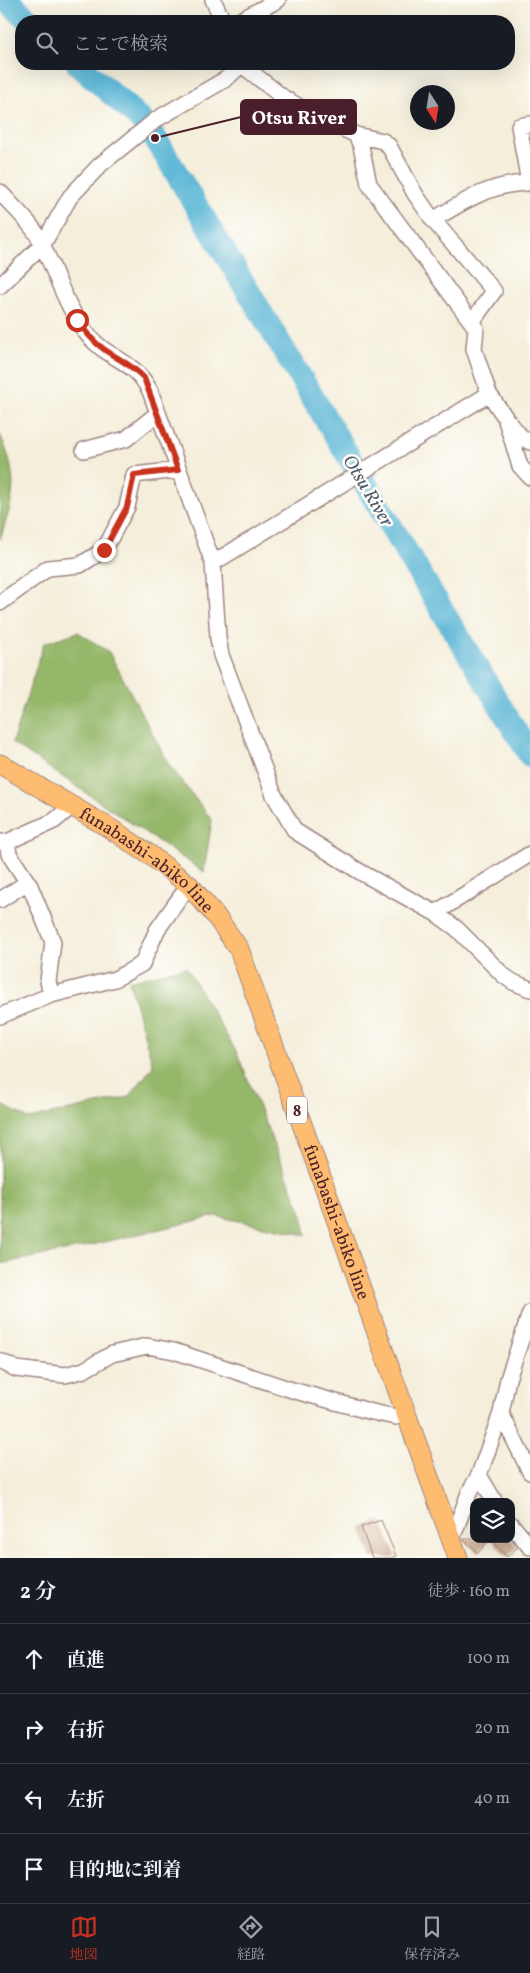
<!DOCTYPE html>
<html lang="ja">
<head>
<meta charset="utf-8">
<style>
  :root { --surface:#171b24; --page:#20242c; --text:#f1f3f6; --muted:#9ea1a6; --line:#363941; --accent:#c8321e }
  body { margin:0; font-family:Vollkorn,"Noto Serif JP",serif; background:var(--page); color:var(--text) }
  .controls { position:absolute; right:15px; bottom:15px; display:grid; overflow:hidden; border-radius:10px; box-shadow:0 5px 20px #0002 }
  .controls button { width:45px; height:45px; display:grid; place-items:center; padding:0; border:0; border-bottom:1px solid var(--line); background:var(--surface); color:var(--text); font:25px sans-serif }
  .compass { position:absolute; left:410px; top:85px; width:45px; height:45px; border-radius:50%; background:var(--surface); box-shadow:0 5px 20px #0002; rotate:168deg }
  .stop { position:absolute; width:15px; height:15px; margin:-11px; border:4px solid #c8321e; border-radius:50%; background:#fff }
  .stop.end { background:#c8321e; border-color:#fff; box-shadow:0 1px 5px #0008 }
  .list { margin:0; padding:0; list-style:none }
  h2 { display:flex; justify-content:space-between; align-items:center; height:65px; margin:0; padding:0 20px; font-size:21px }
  h2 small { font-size:16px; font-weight:400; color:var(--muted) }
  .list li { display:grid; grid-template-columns:32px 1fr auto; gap:15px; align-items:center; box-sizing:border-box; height:70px; padding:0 20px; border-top:1px solid var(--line) }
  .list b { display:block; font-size:19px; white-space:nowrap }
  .list em { font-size:16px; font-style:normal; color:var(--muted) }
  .icon { flex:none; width:28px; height:28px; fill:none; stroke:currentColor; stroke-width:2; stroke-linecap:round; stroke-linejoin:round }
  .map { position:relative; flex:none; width:530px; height:1558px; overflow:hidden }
  .search { position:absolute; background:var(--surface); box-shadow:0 5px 20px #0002; left:15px; right:15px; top:15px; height:55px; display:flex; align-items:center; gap:12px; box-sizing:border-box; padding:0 18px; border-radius:20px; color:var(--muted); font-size:19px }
  .sheet { height:345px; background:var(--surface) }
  nav { display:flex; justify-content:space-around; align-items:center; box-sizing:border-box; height:70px; border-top:1px solid var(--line); background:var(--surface); font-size:14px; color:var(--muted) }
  nav a { display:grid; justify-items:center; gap:2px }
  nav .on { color:var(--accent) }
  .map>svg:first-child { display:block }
  .forest { fill:#95b76b; stroke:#706b4b }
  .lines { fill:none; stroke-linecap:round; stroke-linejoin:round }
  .river { stroke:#58b5d6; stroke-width:24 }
  .building { fill:#c6a082 }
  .minor-casing { stroke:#9f8682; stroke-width:18 }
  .major-casing { stroke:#9f8682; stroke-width:21 }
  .minor { stroke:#fff; stroke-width:15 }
  .major { stroke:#febc70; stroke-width:19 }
  .route { stroke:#c8321e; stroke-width:6 }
  .labels { text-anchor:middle; stroke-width:5; stroke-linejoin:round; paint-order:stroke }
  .shield { fill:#fdfcf7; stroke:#806168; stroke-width:1 }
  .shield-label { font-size:16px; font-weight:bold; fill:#4a1f2b }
  .street-label { font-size:18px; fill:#4a1f2b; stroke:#fdfcf7 }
  .water-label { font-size:19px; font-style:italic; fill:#505b6f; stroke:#fdfcf7 }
  .leader { fill:none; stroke:#4a1f2b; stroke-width:2 }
  .callout-dot { fill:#4a1f2b; stroke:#fdfcf7; stroke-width:2 }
  .callout { fill:#4a1f2b; stroke:#4a1f2b; stroke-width:2 }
  .callout-label { font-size:19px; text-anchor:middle; font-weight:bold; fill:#fff }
</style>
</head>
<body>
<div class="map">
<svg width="530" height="1558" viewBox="0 0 530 1558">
  <rect width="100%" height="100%" fill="#fdfcf7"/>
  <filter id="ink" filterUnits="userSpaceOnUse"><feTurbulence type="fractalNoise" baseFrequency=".02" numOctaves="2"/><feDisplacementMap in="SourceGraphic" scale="10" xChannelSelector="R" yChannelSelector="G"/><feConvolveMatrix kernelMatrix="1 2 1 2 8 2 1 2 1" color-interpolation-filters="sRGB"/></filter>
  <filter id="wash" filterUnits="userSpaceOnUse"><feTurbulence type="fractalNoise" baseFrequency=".0096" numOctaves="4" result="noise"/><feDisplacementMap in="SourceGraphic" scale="20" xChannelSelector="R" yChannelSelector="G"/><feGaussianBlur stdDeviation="1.12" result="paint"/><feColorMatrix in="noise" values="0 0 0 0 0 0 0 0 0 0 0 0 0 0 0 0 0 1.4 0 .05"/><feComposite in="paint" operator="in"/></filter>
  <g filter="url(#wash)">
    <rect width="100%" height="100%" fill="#f4eeda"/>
    <path class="forest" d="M 0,434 C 19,478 15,496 0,539 Z
      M 78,632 L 109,652 L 169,765 L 212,820 L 204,872 L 12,743 L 44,643 Z
      M 186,967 L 237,1053 L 302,1213 L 306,1235 L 215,1216 L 88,1246 L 0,1264 L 0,1102 L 2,1105 L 29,1119 L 129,1097 L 153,1066 L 129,981 Z"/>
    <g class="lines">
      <path class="river" d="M 6,0 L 30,21
        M 78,64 L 139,118 L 155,138 L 530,755"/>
    </g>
    <g id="blocks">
      <path class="building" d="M 381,1520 L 396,1556 L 391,1558 L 372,1558 L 361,1527 Z
        M 463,1539 L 490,1539 L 478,1553 Z
        M 491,1539 L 511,1539 L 518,1547 L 507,1557 Z"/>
    </g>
  </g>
  <g filter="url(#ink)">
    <use href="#blocks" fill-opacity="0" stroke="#9f8682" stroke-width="1"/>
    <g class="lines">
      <defs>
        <path id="minor" d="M 213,0 L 223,21
          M 239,21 L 278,0
          M 242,65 L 284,98 L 312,114 L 356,135 L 361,146 L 369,184 L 476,328 L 474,349 L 489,394 L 505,417 L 520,466 L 530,477
          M 356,135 L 383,141 L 389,146 L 415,194 L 433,220 L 494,291 L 472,322
          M 529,183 L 519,126 L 530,124
          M 0,192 C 14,208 35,226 43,246 C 57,276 67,309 88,335 C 108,360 133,358 150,391 L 213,563 L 218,638 L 221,655 L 274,795 L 295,831 L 362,873 L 435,913 L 456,928 L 503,975 L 513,982 L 530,989
          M 433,220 C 464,201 492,183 530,183
          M 0,286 L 43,244 L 70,197 L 100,165 L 157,119 L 226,79 L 242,64
          M 509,422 L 520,436 L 530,442
          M 84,450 L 126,439 L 158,413
          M 213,563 L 489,394
          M 0,603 L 48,568 L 80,565 L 104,550 L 127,507 L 134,475 L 179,470
          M 0,842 L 7,842 L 54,821 L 72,806
          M 7,842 L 9,854 L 30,886 L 53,942 L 48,981 L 51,995
          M 0,900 L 28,882
          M 435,913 L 530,854
          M 0,1016 L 51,995 L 115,979 L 142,964 L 157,930 L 189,885
          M 0,1361 L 16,1369 L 65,1375 L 84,1370 L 112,1354 L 147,1346 L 174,1351 L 292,1390 L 372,1412 L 396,1417 L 405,1412
          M 501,1413 L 530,1472
          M 479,1475 L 495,1502
          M 511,1524 L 530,1547
          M 452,1539 L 469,1493 L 479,1475 L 501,1413 L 508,1379 L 530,1313"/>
        <g id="major">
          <path id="s1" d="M 0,764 L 111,829 L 150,855 L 189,885 L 215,915 L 239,949 L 458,1558"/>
        </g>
      </defs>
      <use href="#minor" class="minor-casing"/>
      <use href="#major" class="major-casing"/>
      <use href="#minor" class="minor"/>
      <use href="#major" class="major"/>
    </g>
  </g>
  <g class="lines" filter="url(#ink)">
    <path class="route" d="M 77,320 C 85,331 93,342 105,350 C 118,359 132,365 144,378 L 178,470 L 134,475 L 127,507 L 104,550"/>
  </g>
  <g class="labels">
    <rect class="shield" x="287" y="1096.5" width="20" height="27" rx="4"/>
    <g class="shield-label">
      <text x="297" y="1116">8</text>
    </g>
    <g class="street-label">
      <text dy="6" stroke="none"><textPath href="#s1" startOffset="176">funabashi-abiko line</textPath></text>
      <text dy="6" stroke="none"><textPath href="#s1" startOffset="596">funabashi-abiko line</textPath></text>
    </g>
    <g class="water-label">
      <text transform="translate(369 490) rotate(59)" y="7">Otsu River</text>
    </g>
  </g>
  <path class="leader" d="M155 138L241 117"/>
  <circle class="callout-dot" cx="155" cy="138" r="5"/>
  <rect class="callout" x="241" y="100" width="115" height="34" rx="5"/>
  <g class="callout-label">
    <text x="299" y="124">Otsu River</text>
  </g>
</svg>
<div class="controls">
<button><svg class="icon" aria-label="layers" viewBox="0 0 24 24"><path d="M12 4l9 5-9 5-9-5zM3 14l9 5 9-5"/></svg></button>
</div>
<svg class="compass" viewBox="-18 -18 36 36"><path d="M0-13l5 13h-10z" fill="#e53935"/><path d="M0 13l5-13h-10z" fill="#9ea1a6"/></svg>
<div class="stop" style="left:77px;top:320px"></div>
<div class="stop end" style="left:104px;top:550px"></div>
<div class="search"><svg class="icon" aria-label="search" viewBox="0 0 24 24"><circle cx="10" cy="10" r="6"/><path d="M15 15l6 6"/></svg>ここで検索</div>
</div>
<section class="sheet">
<h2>2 分<small>徒歩 · 160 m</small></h2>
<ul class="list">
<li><svg class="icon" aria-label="ahead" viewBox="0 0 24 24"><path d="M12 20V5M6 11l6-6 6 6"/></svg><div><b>直進</b></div><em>100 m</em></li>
<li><svg class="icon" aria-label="right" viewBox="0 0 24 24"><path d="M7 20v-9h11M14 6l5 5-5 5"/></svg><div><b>右折</b></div><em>20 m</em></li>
<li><svg class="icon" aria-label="left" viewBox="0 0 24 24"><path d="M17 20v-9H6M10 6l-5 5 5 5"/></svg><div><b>左折</b></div><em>40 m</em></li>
<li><svg class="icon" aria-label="arrive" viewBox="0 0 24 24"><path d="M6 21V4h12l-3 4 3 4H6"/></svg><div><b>目的地に到着</b></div></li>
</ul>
</section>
<nav>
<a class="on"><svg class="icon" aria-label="map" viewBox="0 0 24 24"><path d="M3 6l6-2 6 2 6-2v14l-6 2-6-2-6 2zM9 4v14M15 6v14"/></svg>地図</a>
<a><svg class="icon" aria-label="directions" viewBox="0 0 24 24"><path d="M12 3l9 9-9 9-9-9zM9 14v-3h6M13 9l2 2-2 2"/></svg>経路</a>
<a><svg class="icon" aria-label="saved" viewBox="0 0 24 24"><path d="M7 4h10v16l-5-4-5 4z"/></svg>保存済み</a>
</nav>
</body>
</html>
